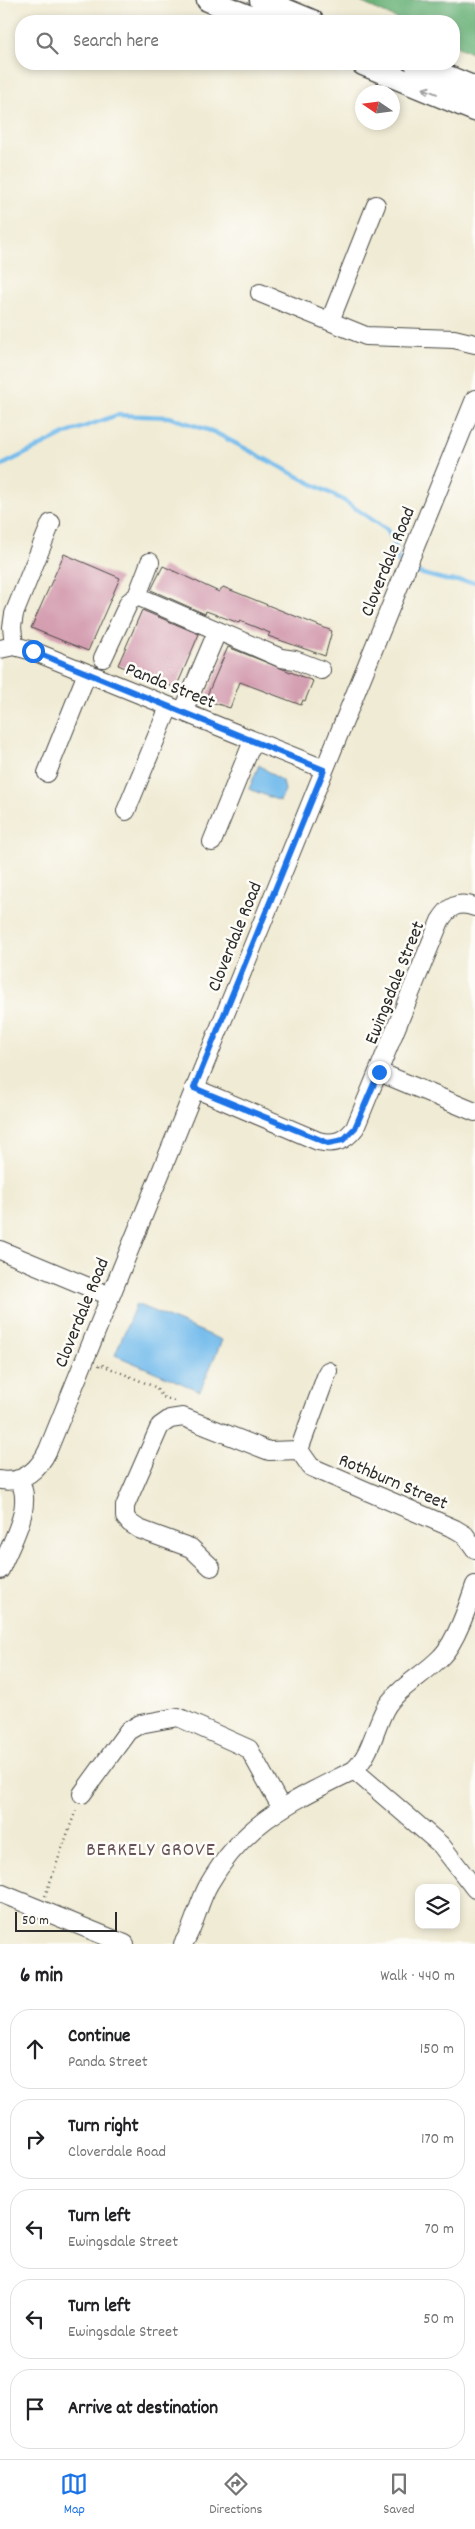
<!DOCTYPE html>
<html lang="en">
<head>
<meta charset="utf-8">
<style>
  :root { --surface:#fff; --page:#f2f2f2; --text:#202124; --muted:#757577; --line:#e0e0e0; --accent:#1a73e8 }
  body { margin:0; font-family:Dekko,sans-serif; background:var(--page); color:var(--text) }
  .controls { position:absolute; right:15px; bottom:15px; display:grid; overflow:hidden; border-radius:10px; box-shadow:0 2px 8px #0003 }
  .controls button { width:45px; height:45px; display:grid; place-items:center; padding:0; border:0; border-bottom:1px solid var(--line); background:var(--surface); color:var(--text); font:25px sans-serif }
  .compass { position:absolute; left:355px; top:85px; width:45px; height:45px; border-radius:50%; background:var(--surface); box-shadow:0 2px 8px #0003; rotate:283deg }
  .scale { position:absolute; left:15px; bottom:12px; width:102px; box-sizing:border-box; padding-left:5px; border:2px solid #2b2b2b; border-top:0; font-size:14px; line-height:18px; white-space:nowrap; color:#2b2b2b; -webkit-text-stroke:4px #fdfcf7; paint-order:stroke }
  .stop { position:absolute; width:15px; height:15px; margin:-11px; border:4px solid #1a73e8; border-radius:50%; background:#fff }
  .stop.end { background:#1a73e8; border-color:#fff; box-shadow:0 1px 5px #0008 }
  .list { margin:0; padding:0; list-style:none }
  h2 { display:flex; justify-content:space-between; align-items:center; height:65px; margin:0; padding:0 20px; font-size:21px }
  h2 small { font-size:16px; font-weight:400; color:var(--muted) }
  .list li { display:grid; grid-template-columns:32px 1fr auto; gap:15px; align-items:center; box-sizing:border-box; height:80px; margin:0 10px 10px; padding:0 10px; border:1px solid var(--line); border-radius:20px }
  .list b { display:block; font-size:19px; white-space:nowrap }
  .list p { margin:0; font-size:16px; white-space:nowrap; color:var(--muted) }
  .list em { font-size:16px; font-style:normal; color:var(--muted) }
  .icon { flex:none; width:28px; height:28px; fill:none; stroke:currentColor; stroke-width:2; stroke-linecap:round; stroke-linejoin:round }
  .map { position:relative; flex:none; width:475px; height:1944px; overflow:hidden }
  .search { position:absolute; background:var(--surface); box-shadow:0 2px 8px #0003; left:15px; right:15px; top:15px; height:55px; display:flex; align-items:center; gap:12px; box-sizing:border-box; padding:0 18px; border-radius:20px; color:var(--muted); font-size:19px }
  .sheet { height:515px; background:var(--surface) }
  nav { display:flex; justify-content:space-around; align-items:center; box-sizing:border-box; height:70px; border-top:1px solid var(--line); background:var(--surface); font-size:14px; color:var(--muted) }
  nav a { display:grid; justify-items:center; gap:2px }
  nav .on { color:var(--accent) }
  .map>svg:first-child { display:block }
  .forest { fill:#6cb37a; stroke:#4c6f52 }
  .water { fill:#75bcec; stroke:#50748c }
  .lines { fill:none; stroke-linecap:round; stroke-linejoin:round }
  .stream { stroke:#75bcec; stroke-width:4.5 }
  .building { fill:#d49eb1 }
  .minor-casing { stroke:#494844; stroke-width:20 }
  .major-casing { stroke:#494844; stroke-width:25 }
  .path { stroke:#494844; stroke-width:2.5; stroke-dasharray:1 4; stroke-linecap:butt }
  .minor { stroke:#fff; stroke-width:18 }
  .major { stroke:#fff; stroke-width:22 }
  .oneway { stroke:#a0a0a0 }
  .route { stroke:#1a73e8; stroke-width:6 }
  .labels { text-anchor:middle; stroke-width:5; stroke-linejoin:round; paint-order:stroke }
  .street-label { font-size:19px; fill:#2b2b2b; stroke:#fdfcf7 }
  .neighbourhood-label { font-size:20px; letter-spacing:1px; fill:#66535a; stroke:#fdfcf7 }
</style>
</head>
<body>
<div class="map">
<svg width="475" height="1944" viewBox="0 0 475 1944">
  <rect width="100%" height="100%" fill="#fdfcf7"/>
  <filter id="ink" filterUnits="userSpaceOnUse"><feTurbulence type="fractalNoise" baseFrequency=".02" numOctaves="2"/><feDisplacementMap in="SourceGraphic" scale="10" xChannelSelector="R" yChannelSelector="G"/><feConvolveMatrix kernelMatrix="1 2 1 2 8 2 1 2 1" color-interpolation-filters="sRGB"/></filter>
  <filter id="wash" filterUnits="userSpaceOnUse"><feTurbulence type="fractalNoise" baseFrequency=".0096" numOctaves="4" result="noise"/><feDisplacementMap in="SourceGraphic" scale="20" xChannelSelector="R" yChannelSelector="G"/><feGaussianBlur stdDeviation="1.12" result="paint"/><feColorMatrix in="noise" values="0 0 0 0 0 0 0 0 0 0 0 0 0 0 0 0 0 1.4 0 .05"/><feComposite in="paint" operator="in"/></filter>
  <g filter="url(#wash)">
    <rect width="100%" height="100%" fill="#f0ebd4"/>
    <path class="forest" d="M 356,0 L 475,0 L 475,55 L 454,45 L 454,21 L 402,21 Z"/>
    <path class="water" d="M 259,765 L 283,782 L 285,790 L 280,801 L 249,789 Z
      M 136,1304 L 222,1340 L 200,1391 L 115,1355 Z"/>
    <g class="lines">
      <path class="stream" d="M 0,466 L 67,433 L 117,415 L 169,417 L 214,432 L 343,500 L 387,530 L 396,547 L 398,562
        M 415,572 L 446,580 L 475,582"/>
    </g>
    <g id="blocks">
      <path class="building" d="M 64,554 L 120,578 L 88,651 L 31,628 Z
        M 163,566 L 219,592 L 223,587 L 332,631 L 325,656 L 268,636 L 270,633 L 240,621 L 239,623 L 206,611 L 205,614 L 151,590 Z
        M 142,610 L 199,634 L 176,688 L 118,665 Z
        M 228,647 L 313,681 L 305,701 L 303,700 L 301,705 L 240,682 L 230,708 L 205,700 Z"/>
    </g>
  </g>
  <g filter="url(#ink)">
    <use href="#blocks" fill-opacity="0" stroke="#494844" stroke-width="1"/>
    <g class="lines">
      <defs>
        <path id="minor" d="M 260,293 L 366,336 L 454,339 L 475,344
          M 330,321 L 376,205
          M 137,596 L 281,658 L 295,660 L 321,670
          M 14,646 L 12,627 L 14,614 L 51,523
          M 0,649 L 14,646 L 33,651 L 324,769
          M 103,658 L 129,602 L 137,596 L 150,562
          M 183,712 L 217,632
          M 47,773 L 87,673
          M 126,811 L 169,707
          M 212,842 L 253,741
          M 379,1072 L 475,1112
          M 194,1088 L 318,1141 C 335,1145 345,1141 355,1128 L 440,921 C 449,906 458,901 475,907
          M 0,1250 L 110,1296
          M 299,1450 L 311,1467 L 455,1529 L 465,1535 L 475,1549
          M 299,1450 L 328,1371
          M 0,1480 C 23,1484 39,1469 48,1450 L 475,399
          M 211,1567 L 191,1548 L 139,1529 L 130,1523 L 125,1517 L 125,1506 L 160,1426 L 170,1419 L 183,1417 L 269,1451 L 299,1450
          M 0,1570 C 10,1545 36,1503 18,1479
          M 354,1770 L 441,1845 L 475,1889
          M 82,1794 L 128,1731 L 140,1724 L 178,1717 L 249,1749 L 281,1807
          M 0,1893 L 125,1944
          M 183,1944 C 195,1926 198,1903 209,1884 C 245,1821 293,1801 354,1770 C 371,1754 374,1730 385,1709 C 397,1688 424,1675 441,1657 C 456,1642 468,1606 475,1585"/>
        <path id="major" d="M 208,0 L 260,21
          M 261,0 L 312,21
          M 363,64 L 475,110
          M 416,64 L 475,88"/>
      </defs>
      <use href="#minor" class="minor-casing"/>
      <use href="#major" class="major-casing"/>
      <path class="path" d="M 99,1366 L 100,1364 L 155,1387 L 163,1397 L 177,1402
        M 45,1896 L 77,1807"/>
      <use href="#minor" class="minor"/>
      <use href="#major" class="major"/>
    </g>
    <defs><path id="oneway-shaft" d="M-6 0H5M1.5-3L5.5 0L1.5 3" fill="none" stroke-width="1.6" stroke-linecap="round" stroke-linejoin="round" transform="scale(1.25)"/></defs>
    <use class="oneway" href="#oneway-shaft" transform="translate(430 91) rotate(-158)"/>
  </g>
  <g class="lines" filter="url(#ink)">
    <path class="route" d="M 33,651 L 324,770 L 194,1088 L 328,1143 L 343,1140 L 355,1128 L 379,1072"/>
  </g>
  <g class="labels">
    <g class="street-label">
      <text transform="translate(386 561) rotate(-68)" y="7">Cloverdale Road</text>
      <text transform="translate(171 684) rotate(22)" y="7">Panda Street</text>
      <text transform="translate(233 936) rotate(-68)" y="7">Cloverdale Road</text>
      <text transform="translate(393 982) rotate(-68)" y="7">Ewingsdale Street</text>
      <text transform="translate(80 1312) rotate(-68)" y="7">Cloverdale Road</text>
      <text transform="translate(394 1480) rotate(23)" y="7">Rothburn Street</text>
    </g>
    <g class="neighbourhood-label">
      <text x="151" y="1855">BERKELY GROVE</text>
    </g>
  </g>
</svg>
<div class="controls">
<button><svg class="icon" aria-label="layers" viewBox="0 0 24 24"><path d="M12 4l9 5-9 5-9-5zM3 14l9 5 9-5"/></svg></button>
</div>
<svg class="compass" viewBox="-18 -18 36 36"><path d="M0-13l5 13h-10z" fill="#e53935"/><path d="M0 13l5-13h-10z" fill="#757577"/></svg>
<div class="scale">50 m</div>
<div class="stop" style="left:33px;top:651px"></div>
<div class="stop end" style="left:379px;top:1072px"></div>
<div class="search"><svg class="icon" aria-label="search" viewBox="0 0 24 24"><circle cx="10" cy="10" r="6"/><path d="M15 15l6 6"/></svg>Search here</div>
</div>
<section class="sheet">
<h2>6 min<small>Walk · 440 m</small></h2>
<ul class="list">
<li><svg class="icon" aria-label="ahead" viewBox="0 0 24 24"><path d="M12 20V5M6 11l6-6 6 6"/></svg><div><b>Continue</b><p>Panda Street</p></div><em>150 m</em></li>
<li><svg class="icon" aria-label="right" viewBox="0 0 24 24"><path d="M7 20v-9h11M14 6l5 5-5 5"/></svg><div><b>Turn right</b><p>Cloverdale Road</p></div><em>170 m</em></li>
<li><svg class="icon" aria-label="left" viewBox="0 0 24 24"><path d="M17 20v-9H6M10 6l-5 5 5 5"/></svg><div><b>Turn left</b><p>Ewingsdale Street</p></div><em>70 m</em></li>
<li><svg class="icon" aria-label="left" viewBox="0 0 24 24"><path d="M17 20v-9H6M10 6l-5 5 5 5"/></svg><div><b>Turn left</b><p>Ewingsdale Street</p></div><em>50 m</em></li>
<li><svg class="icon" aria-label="arrive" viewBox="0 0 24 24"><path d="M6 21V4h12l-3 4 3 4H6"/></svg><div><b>Arrive at destination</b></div></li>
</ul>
</section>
<nav>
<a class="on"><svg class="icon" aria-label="map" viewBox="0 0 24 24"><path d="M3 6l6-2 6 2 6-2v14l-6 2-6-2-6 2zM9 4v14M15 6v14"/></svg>Map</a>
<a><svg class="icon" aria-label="directions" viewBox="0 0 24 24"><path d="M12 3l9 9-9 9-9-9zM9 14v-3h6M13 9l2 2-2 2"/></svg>Directions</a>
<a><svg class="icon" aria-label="saved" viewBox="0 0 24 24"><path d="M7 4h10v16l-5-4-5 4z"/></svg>Saved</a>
</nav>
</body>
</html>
